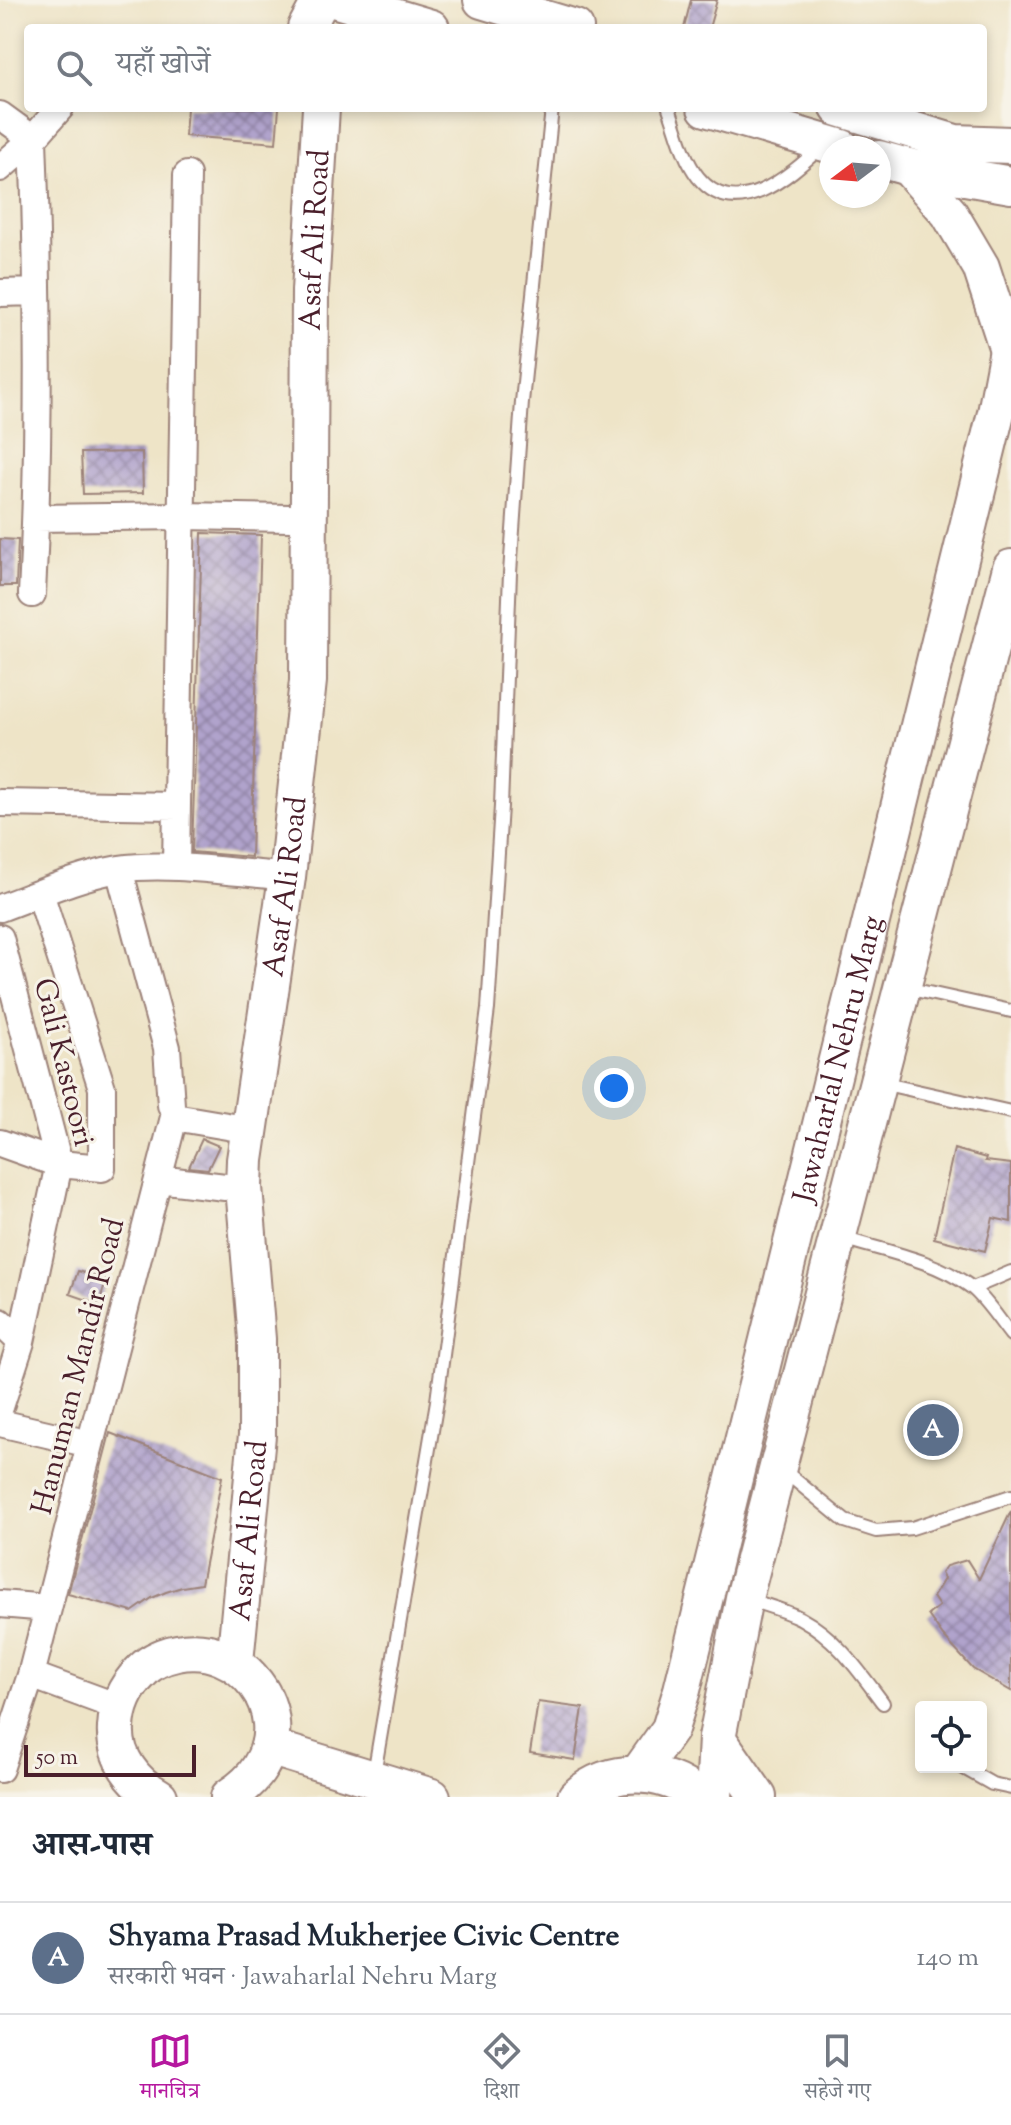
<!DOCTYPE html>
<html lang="hi">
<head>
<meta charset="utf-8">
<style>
  :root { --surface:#fff; --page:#f6f6f7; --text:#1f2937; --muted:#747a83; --line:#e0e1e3; --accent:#b5179e }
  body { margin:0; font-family:"Sorts Mill Goudy","Noto Serif Devanagari",serif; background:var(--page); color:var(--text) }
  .controls { position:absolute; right:24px; bottom:24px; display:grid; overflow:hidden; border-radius:8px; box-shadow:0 4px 12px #0003 }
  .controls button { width:72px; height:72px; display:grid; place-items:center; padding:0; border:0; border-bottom:2px solid var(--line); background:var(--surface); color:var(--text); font:40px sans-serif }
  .compass { position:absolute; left:819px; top:136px; width:72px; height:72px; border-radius:50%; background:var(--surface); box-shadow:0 4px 12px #0003; rotate:254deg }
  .scale { position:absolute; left:24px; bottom:20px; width:172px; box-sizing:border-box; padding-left:8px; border:4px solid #4a1f2b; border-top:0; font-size:22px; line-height:28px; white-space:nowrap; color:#4a1f2b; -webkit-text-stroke:6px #f7f3e8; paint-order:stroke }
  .you { position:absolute; left:614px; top:1088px; width:28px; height:28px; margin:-20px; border:6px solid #fff; border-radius:50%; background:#1a73e8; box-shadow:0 0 0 12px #1a73e833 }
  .badge { display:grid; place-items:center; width:52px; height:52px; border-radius:50%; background:var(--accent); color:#fff; font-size:26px; font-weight:700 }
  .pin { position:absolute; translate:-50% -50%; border:4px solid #fff; box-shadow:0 2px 8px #0006 }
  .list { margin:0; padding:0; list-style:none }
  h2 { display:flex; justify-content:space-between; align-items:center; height:104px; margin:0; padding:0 32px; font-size:34px }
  h2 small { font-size:26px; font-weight:400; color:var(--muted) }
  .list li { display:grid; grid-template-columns:52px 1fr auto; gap:24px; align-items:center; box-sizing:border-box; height:112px; padding:0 32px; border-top:2px solid var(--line) }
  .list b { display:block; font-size:30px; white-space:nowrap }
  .list p { margin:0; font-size:26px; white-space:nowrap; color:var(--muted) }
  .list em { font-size:26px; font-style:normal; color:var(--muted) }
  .icon { flex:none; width:44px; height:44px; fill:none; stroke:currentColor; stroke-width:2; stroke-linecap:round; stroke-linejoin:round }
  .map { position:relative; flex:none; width:1011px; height:1797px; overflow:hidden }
  .search { position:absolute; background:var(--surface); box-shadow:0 4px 12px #0003; left:24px; right:24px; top:24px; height:88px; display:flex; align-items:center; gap:20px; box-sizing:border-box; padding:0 28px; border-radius:8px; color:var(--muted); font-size:30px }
  .sheet { height:216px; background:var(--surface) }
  nav { display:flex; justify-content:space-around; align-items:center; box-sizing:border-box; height:112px; border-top:2px solid var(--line); background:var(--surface); font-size:22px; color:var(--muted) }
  nav a { display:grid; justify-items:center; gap:4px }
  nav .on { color:var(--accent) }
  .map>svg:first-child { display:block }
  .building { fill:url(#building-cross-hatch) }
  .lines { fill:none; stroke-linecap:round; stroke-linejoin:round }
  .lane-casing { stroke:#9c8279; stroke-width:16 }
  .street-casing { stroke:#9c8279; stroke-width:30 }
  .secondary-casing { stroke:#9c8279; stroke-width:40 }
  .lane { stroke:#fff; stroke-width:12 }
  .street { stroke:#fff; stroke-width:26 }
  .secondary { stroke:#fff; stroke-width:36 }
  .labels { text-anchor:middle; stroke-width:6; stroke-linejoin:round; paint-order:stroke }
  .street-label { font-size:30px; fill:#4a1f2b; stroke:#f7f3e8 }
</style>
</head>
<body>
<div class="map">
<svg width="1011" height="1797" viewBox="0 0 1011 1797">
  <defs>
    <pattern id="building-cross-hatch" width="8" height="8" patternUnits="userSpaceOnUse" patternTransform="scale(2)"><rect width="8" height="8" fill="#b0a3cc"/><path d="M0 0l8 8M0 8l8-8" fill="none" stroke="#9184a6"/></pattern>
  </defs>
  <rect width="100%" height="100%" fill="#f7f3e8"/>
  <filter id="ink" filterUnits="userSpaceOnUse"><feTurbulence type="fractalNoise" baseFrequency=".0125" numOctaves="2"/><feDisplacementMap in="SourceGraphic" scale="16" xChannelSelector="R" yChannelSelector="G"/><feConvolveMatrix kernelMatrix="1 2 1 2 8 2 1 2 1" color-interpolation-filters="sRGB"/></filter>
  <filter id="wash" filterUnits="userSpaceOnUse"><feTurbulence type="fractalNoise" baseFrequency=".006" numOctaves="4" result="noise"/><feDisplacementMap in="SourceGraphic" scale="32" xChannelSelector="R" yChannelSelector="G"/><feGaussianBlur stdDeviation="1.8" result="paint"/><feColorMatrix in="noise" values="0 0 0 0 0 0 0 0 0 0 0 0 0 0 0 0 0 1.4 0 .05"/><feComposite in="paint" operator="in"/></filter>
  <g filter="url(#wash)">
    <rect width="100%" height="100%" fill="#eee4c7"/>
    <g id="blocks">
      <path class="building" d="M 691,0 L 717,0 L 709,28 L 684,28 Z
        M 187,108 L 279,108 L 276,143 L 185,136 Z
        M 142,452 L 143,493 L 83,494 L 81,453 Z
        M 202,533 L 261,535 L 251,857 L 192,852 Z
        M 0,539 L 18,540 L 16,586 L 0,586 Z
        M 202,1139 L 219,1146 L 208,1169 L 189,1167 Z
        M 954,1149 L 986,1158 L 985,1161 L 1011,1164 L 1011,1222 L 993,1218 L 985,1251 L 934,1238 Z
        M 78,1271 L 106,1280 L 99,1304 L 70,1294 Z
        M 110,1433 L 222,1477 L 201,1584 L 182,1587 L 166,1592 L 152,1598 L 132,1612 L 68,1594 Z
        M 1011,1511 L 1011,1691 L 973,1669 L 943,1636 L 928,1615 L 939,1606 L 933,1597 L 944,1579 L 941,1573 L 946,1566 L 967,1560 L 979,1579 Z
        M 538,1702 L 583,1708 L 575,1760 L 530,1753 Z"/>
    </g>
  </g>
  <g filter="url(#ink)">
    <use href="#blocks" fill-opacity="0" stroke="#9c8279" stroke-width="2"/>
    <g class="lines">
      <defs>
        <path id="lane" d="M 669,108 C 677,130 683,158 698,177 C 736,224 789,176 820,148
          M 906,988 L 1011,1011
          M 881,1083 L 1011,1112
          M 842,1238 C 884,1251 935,1260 971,1287 C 986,1299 999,1320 1011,1335
          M 973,1288 L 1011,1272
          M 783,1470 L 845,1521 L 876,1531 L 912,1528 L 1011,1496
          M 747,1599 C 764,1605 784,1610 800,1618 C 837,1638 859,1671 883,1703
          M 962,1767 L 992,1784 L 1011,1788
          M 374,1774 L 437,1401 L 488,1009 L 501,806 L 510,573 L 522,402 L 552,108"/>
        <path id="street" d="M 0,115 L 33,139 C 39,290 40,443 32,594
          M 0,168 L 33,139 L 60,108
          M 0,293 L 36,292
          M 36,518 L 183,516 L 291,518
          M 0,803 L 177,806
          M 176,867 L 187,175
          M 119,869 L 167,1048 L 171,1105
          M 0,908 C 38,894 79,876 119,869 C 164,862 223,871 269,875
          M 0,938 L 59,1164 L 21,1342
          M 0,1143 L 59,1164 L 102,1168 L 102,1088 L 40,893
          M 158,1179 L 225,1187
          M 0,1322 L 21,1342 L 0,1407
          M 0,1423 L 90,1444
          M 0,1604 L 48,1608
          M 31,1675 L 118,1707
          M 0,1769 L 31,1675 L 174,1117 L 233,1127"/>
        <g id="secondary">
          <path d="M 337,0 L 431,28"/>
          <path d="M 482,0 L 575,28"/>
          <path d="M 306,28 L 321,0"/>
          <path d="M 706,108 L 842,148"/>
          <path d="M 839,108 L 955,143 L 1011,145"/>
          <path d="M 879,159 L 908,167 L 1011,185"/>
          <path d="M 908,167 L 949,213 L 981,267 L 1009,353"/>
          <path id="s1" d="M 235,1662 L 257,1435 L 257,1339 L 244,1187 L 245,1160 L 287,877 L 308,681 L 310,291 L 321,108"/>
          <path d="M 717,1738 L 758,1797"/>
          <path d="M 269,1747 L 432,1797"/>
          <path id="s2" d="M 638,1774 L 670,1729 L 682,1690 L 996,413 L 1011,334"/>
          <path d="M 159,1797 C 134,1783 114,1757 116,1728 C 117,1706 125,1688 140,1673 C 149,1662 163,1656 177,1653 C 240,1639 296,1711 260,1767 C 253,1779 241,1789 229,1797"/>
          <path d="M 576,1797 C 610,1767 663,1767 698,1797"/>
          <path d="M 714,1797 L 717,1738 L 744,1598 L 1011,568"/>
        </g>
      </defs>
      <use href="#lane" class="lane-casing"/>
      <use href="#street" class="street-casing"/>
      <use href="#secondary" class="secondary-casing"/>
      <use href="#lane" class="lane"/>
      <use href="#street" class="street"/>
      <use href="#secondary" class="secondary"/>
    </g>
  </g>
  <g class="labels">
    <g class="street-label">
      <text dy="10" stroke="none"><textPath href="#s1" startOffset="1428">Asaf Ali Road</textPath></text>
      <text dy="10" stroke="none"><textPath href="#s1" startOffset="780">Asaf Ali Road</textPath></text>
      <text dy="10" stroke="none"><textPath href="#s2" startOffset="746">Jawaharlal Nehru Marg</textPath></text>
      <text transform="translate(65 1062) rotate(76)" y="10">Gali Kastoori</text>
      <text transform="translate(77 1366) rotate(-76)" y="10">Hanuman Mandir Road</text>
      <text dy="10" stroke="none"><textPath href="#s1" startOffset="132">Asaf Ali Road</textPath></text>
    </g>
  </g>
</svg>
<div class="controls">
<button><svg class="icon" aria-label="locate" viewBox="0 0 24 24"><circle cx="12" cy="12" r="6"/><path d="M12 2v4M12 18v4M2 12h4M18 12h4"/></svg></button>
</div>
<svg class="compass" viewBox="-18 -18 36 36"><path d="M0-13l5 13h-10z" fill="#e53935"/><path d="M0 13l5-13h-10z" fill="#747a83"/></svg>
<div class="scale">50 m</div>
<div class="you"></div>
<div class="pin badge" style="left:933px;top:1430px;background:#5c6f8a">A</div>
<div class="search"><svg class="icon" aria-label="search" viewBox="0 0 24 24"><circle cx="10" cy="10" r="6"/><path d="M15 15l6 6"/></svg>यहाँ खोजें</div>
</div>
<section class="sheet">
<h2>आस-पास<small></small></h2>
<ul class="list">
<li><span class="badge" style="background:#5c6f8a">A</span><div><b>Shyama Prasad Mukherjee Civic Centre</b><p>सरकारी भवन · Jawaharlal Nehru Marg</p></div><em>140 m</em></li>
</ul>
</section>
<nav>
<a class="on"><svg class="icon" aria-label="map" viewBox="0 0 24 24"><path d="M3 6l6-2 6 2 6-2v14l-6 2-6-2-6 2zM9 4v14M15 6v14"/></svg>मानचित्र</a>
<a><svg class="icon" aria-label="directions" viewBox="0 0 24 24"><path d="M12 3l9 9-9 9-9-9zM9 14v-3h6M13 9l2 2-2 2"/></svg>दिशा</a>
<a><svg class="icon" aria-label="saved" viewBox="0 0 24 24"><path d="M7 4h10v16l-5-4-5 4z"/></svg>सहेजे गए</a>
</nav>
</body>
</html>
